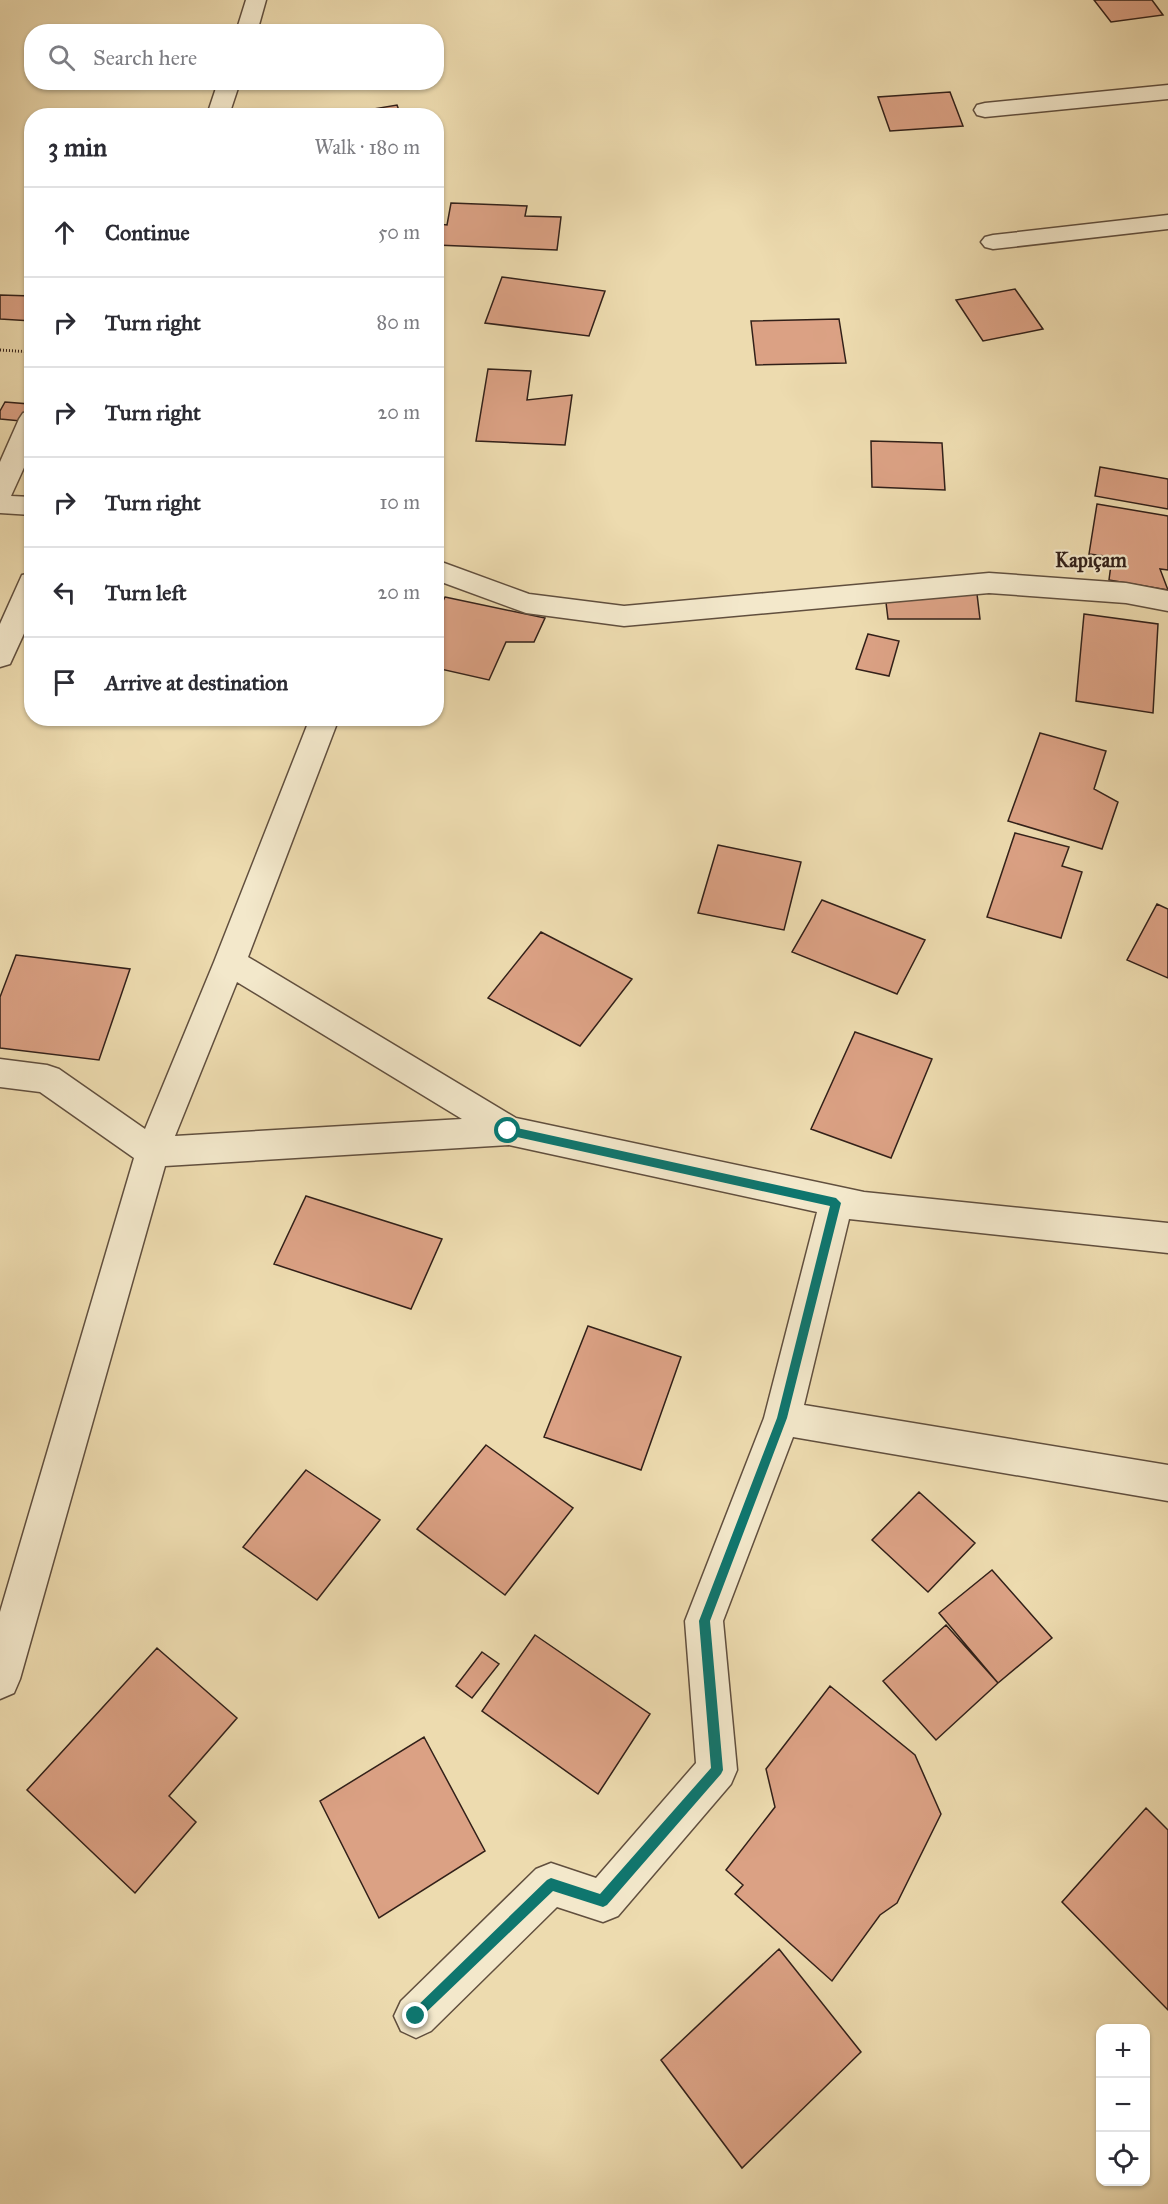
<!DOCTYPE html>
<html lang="en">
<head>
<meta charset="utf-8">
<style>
  :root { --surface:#fff; --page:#f7f7f7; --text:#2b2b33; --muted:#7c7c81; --line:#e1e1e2 }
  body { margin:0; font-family:"IM FELL Great Primer",serif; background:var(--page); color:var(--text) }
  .controls { position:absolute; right:18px; bottom:18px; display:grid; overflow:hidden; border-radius:12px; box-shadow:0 2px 4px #0004 }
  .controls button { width:54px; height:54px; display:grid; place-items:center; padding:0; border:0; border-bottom:2px solid var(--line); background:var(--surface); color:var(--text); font:30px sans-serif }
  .stop { position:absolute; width:18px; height:18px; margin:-14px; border:4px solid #0f766e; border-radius:50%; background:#fff }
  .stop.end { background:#0f766e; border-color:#fff; box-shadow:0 2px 6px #0008 }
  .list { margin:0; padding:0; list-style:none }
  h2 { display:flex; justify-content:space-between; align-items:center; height:78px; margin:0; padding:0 24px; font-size:26px }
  h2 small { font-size:20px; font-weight:400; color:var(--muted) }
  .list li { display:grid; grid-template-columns:39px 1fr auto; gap:18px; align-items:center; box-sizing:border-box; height:90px; padding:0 24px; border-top:2px solid var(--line) }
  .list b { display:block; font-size:22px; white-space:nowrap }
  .list em { font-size:20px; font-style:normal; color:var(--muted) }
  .icon { flex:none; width:33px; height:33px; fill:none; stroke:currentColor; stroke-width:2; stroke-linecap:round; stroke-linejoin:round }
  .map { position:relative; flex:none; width:1168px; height:2204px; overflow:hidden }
  .search { position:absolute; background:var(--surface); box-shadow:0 2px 4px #0004; left:24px; top:24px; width:420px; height:66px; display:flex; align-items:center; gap:15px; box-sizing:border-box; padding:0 21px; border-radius:24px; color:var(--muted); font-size:22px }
  .panel { position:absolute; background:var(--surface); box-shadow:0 2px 4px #0004; left:24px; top:108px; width:420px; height:618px; border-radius:24px }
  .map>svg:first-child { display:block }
  .building { fill:#dba184; stroke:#322019; stroke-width:1.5 }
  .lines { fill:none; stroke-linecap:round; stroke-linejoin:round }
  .minor-casing { stroke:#614f3e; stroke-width:3 }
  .path { stroke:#322019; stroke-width:3; stroke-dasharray:1 2; stroke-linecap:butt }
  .minor { fill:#f3e8cb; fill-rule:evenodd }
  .route { fill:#0f766e }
  .labels { text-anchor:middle; stroke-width:4.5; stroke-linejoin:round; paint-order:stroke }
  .quarter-label { font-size:20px; font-weight:bold; fill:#322019; stroke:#f3e8cb }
</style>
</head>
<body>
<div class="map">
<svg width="1168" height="2204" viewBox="0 0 1168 2204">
  <rect width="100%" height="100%" fill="#eddbaf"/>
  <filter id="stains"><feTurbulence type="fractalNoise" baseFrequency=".00333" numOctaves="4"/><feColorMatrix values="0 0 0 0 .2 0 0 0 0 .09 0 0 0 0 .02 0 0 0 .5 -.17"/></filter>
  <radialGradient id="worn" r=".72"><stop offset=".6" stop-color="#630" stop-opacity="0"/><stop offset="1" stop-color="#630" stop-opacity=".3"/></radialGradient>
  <path class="building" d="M 1094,0 L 1152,0 L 1163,15 L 1111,22 Z
    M 314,82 L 369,82 L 368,86 L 314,86 Z
    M 950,92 L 963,126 L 890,131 L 878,97 Z
    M 397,105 L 401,116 L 332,116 Z
    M 451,203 L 527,206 L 525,216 L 561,217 L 557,250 L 436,245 L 439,224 L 447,225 Z
    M 502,277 L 605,291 L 589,336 L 485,323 Z
    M 1015,289 L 1043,329 L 983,341 L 956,300 Z
    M 0,295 L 32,296 L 32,321 L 0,319 Z
    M 839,319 L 846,363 L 756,365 L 751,321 Z
    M 488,369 L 531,371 L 527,400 L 572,395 L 565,445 L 476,441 Z
    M 5,402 L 29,404 L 21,421 L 0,419 L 0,411 Z
    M 871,441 L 942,443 L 945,490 L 872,487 Z
    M 1100,467 L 1168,479 L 1168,509 L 1095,496 Z
    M 1097,504 L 1168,516 L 1168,570 L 1160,569 L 1168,590 L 1109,580 L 1112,557 L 1089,554 Z
    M 885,594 L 977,594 L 980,619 L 888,619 Z
    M 445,597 L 545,618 L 534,642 L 506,642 L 489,680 L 436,668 L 436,615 Z
    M 1084,614 L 1158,624 L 1153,713 L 1076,701 Z
    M 868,634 L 899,641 L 889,676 L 856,669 Z
    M 1040,733 L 1106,751 L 1094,789 L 1118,802 L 1102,849 L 1008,821 Z
    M 1015,833 L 1069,847 L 1062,866 L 1082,872 L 1061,938 L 987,917 Z
    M 718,845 L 801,862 L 784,930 L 698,913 Z
    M 822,900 L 925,940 L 897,994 L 792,952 Z
    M 1157,904 L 1168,909 L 1168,978 L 1127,960 Z
    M 541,932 L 632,979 L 580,1046 L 488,998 Z
    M 16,955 L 130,969 L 99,1060 L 0,1048 L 0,997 Z
    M 855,1032 L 932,1059 L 891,1158 L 811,1129 Z
    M 306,1196 L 442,1239 L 411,1309 L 274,1264 Z
    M 588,1326 L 681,1357 L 641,1470 L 544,1437 Z
    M 486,1445 L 573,1508 L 505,1595 L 417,1529 Z
    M 306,1470 L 380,1520 L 317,1600 L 243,1547 Z
    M 919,1492 L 975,1543 L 928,1592 L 872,1540 Z
    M 992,1570 L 1052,1638 L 998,1683 L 939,1613 Z
    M 946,1625 L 998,1683 L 936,1740 L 883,1681 Z
    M 535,1635 L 650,1714 L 598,1794 L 482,1711 Z
    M 157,1648 L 237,1718 L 169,1796 L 196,1822 L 135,1893 L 27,1790 Z
    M 482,1652 L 499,1664 L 472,1698 L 456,1686 Z
    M 830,1686 L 915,1755 L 941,1814 L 897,1903 L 880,1915 L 832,1981 L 735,1894 L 743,1885 L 726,1870 L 775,1807 L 766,1769 Z
    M 424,1737 L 485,1851 L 379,1918 L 320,1801 Z
    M 1146,1808 L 1168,1830 L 1168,2010 L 1062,1902 Z
    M 779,1949 L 861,2052 L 742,2168 L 661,2060 Z"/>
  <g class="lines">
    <defs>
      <path id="minor" d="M 246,0 L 266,0 L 257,32 L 236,32 Z
        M 218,82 L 240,82 L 231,109 L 235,116 L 213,116 L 209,109 Z
        M 1168,85 L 1168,99 L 985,117 L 977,115 L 974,110 L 977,105 L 985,103 Z
        M 1168,215 L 1168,229 L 993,249 L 985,247 L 981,242 L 985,237 L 993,235 Z
        M 32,411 L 32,450 L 11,496 L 32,497 L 32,515 L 0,513 L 0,462 L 19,419 L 23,413 Z
        M 436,560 L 529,594 L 624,606 L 989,573 L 1126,583 L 1168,591 L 1168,611 L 1126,603 L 989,593 L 624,626 L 526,613 L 436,580 Z
        M 32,573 L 32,616 L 10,664 L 0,667 L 0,624 L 22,575 Z
        M 310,718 L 339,718 L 248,957 L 516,1118 L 864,1192 L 1168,1223 L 1168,1253 L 849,1219 L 804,1405 L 1168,1465 L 1168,1501 L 793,1437 L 723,1621 L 737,1770 L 731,1784 L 618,1916 L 603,1922 L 557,1907 L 431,2031 L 416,2038 L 401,2031 L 394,2016 L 401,2001 L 536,1869 L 551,1863 L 596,1878 L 696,1763 L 685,1621 L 764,1418 L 817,1212 L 509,1145 L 165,1166 L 20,1679 L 14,1693 L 0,1699 L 0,1612 L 134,1158 L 40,1092 L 0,1087 L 0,1059 L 47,1065 L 59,1069 L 145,1129 L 214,962 ZM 237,982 L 462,1119 L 175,1136 Z"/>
    </defs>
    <use href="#minor" class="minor-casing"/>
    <path class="path" d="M 0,350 L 32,352"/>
    <use href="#minor" class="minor"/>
  </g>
  <path class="route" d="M 508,1126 L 836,1198 L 841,1203 L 787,1418 L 710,1621 L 723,1770 L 721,1774 L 607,1905 L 603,1907 L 553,1891 L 416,2022 L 412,2020 L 410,2016 L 412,2011 L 547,1880 L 551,1878 L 600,1894 L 711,1768 L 699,1621 L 777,1418 L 830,1206 L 508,1135 L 504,1131 Z"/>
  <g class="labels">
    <g class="quarter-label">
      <text x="1091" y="567">Kapıçam</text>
    </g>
  </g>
  <rect width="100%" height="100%" filter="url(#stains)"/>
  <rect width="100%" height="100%" fill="url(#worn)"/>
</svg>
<div class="controls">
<button>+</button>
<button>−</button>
<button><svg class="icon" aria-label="locate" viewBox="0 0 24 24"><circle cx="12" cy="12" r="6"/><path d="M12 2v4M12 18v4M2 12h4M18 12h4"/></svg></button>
</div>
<div class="stop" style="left:508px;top:1131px"></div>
<div class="stop end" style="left:416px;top:2016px"></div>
<div class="search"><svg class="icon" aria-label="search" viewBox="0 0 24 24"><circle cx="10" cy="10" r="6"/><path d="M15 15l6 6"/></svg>Search here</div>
<section class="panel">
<h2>3 min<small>Walk · 180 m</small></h2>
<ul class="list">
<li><svg class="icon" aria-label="ahead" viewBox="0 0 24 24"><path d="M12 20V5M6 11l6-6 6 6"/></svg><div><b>Continue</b></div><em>50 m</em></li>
<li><svg class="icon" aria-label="right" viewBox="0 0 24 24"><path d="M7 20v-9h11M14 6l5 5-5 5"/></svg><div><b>Turn right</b></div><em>80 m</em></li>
<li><svg class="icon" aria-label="right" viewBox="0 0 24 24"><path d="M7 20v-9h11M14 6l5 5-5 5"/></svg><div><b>Turn right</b></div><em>20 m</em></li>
<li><svg class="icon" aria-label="right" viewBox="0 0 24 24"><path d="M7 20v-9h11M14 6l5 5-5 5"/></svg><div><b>Turn right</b></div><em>10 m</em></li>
<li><svg class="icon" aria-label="left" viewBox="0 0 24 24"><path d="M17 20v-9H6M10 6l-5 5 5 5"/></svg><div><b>Turn left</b></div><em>20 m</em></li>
<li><svg class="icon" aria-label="arrive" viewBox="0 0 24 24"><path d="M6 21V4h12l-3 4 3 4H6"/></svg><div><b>Arrive at destination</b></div></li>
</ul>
</section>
</div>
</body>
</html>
